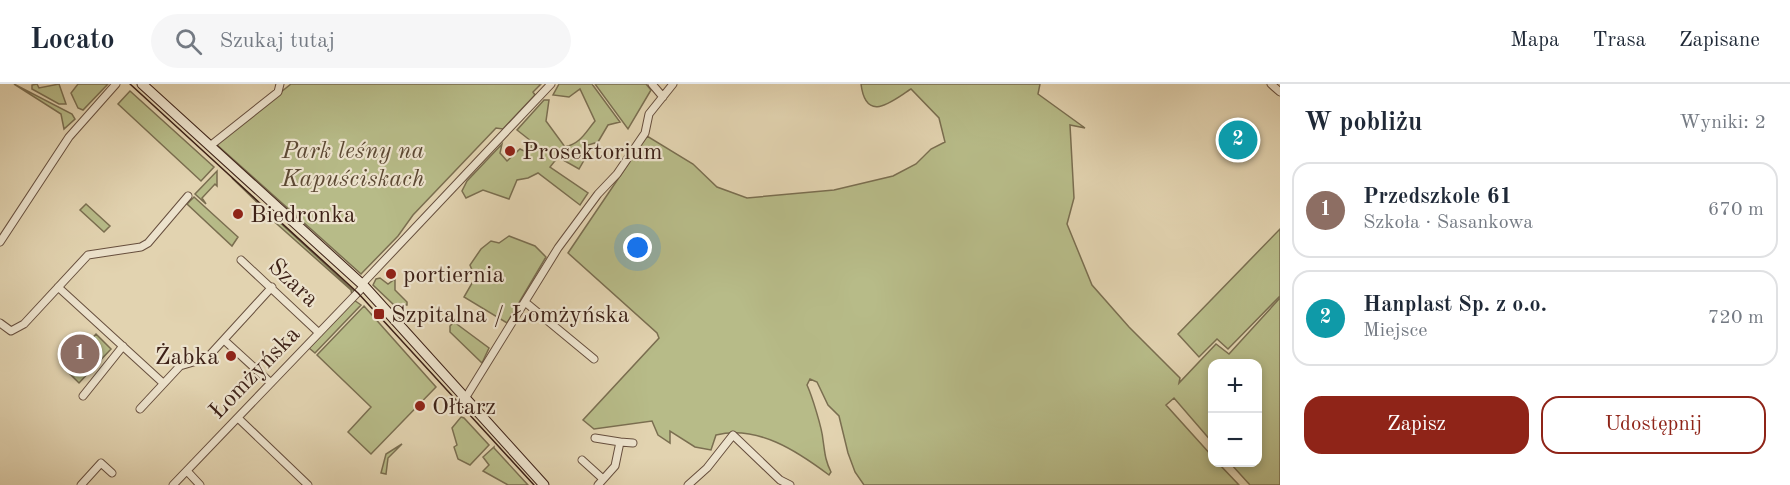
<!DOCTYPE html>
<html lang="pl">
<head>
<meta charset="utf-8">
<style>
  :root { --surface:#fff; --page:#f6f6f7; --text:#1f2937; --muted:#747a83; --line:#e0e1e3; --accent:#8f2418 }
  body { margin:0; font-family:"Old Standard TT",serif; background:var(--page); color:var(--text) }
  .controls { position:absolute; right:18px; bottom:18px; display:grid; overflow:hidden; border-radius:12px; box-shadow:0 3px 9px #0003 }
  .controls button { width:54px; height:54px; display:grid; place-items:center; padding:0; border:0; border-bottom:2px solid var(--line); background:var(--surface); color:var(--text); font:30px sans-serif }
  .you { position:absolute; left:638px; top:164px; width:21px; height:21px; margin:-15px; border:4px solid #fff; border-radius:50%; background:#1a73e8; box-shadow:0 0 0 9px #1a73e833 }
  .badge { display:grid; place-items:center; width:39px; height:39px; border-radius:50%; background:var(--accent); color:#fff; font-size:20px; font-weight:700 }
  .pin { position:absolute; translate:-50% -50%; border:3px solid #fff; box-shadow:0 2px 6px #0006 }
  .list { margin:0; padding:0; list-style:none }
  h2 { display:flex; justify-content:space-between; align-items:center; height:78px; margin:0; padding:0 24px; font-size:26px }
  h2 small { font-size:20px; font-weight:400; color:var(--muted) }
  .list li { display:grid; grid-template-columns:39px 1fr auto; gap:18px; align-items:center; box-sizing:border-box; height:96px; margin:0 12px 12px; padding:0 12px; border:2px solid var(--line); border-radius:18px }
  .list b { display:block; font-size:22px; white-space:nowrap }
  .list p { margin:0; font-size:20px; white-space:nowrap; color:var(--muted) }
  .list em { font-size:20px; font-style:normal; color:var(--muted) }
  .actions { display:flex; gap:12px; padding:18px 24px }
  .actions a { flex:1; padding:14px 0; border:2px solid var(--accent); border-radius:18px; text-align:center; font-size:21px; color:var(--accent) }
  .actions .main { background:var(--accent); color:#fff }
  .icon { flex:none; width:33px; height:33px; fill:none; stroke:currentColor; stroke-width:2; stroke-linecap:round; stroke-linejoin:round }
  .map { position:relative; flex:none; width:1280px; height:401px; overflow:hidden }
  header { display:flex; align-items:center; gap:36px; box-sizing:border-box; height:84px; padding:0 30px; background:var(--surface); border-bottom:2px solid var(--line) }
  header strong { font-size:28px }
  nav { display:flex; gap:33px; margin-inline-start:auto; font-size:21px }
  .search { width:420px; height:54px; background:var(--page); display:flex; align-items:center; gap:15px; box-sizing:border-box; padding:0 21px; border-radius:33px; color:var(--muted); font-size:22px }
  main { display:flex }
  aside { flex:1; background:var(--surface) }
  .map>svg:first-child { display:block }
  .green { fill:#b7bb88; stroke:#7a6e50; stroke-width:1.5 }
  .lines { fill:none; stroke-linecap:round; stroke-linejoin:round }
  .street-casing { stroke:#664e3d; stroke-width:9 }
  .secondary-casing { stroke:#3d2117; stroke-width:11 }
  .street { stroke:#ece2cc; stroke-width:7 }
  .secondary { stroke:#ece2cc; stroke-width:9 }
  .tram { stroke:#3d2117; stroke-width:1.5 }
  .poi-dot { fill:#8f2418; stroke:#ece2cc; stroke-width:2 }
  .labels { text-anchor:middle; stroke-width:4.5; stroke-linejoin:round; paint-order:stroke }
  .park-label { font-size:24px; font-style:italic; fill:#5c4833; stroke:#ece2cc }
  .poi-label { font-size:24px; fill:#3d2117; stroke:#ece2cc; text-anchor:start }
  .street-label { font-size:24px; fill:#3d2117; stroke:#ece2cc }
</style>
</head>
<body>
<header>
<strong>Locato</strong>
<div class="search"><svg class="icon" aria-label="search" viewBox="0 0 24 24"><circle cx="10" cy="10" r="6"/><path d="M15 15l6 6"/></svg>Szukaj tutaj</div>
<nav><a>Mapa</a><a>Trasa</a><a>Zapisane</a></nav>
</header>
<main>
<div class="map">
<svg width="1280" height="401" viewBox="0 0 1280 401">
  <rect width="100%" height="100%" fill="#e2d3b0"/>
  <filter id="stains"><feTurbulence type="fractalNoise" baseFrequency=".00333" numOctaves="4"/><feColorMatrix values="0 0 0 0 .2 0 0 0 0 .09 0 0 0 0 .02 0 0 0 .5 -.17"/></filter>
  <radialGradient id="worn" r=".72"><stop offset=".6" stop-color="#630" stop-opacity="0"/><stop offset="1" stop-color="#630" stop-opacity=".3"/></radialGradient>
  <path class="green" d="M 14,0 L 72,30 L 75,35 L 64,45 L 61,30 Z
    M 37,0 L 39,4 L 59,0 L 66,20 L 59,20 L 32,5 L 32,1 Z
    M 78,0 L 108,0 L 83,26 L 78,24 L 71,9 Z
    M 291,0 L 541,0 L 533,8 L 535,11 L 503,45 L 496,44 L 413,131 L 398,152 L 361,190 L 216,60 Z
    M 559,0 L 592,0 L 620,38 L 608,41 L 598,58 L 588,61 L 587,71 L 579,85 L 558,73 L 550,83 L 588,109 L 580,121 L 538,89 L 528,94 L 517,96 L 509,115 L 483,106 L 466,114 L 462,107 L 467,97 L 502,60 L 500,69 L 507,77 L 520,65 L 526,68 L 531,65 L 531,57 L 517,46 L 544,16 L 549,16 L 546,37 L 565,63 C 581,59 585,49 595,37 L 580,5 L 569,13 L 553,11 Z
    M 595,0 L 646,0 L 651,6 L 628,45 Z
    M 861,0 L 1040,0 L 1038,10 L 1085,44 L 1070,41 L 1074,114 L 1067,140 L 1092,201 L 1129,243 L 1180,294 L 1179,299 L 1216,260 L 1229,270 L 1280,214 L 1280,401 L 1250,401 L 1230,379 L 1258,378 L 1258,280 L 1212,280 L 1212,358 L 1174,314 L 1166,321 L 1212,372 L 1212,378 L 1218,379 L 1239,401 L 864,401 L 855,388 L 848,369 L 839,332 L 828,321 L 817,298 L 810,295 L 807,301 C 812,312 822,344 823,356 C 825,369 825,376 831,388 L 829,391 C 797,367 758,341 716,351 L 711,366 L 695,363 L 670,347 L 670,359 L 658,351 L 652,337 L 594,345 L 583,336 L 659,254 L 657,249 L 568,169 L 647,52 L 693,80 L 717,103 L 747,114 L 834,106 L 893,92 L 916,80 L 931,65 L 945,58 L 939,34 L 911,5 C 893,16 866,41 861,0 Z
    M 130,7 L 214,83 L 201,97 L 118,20 Z
    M 217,87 L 217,102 L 215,100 L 202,114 L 206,120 L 195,110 Z
    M 232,94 L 355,208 L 352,211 L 351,206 L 268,132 L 265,126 Z
    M 194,113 L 238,153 L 232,162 L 187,120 Z
    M 86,120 L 110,142 L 104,148 L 80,126 Z
    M 1280,145 L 1280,212 L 1228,265 L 1217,255 L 1199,273 L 1178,250 Z
    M 509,152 L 535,162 L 546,173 L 507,239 L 464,213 L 475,194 L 470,181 L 481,165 L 491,157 L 499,159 Z
    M 380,194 L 388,200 L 395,195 L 395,206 L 407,218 L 407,221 L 394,221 L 373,201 L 376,195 Z
    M 354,216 L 361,221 L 315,269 L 309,264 Z
    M 364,222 L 436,303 L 371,370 L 348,348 L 371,323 L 317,271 Z
    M 454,238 L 489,264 L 482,279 L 450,248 L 450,242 Z
    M 96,250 L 111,265 L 79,299 L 64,284 Z
    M 461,333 L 464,334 L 489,361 L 470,381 L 458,375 L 454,363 L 457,361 L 452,344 Z
    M 402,360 L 388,374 L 386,390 L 381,389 L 386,370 Z
    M 494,363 L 494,364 L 528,401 L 508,401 L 483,387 L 489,381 L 483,373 Z"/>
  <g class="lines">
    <defs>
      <path id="street" d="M 652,0 L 663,13
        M 1271,0 L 1280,8
        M 210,62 L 278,8 L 280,0
        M 0,158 L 69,53 L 116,0
        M 241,176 L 319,249
        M 362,200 L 551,0
        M 58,203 L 163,299
        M 525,218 L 594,275
        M 0,239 L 11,247 L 24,240 L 88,171 L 141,163 L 148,159 L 188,112
        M 224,256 L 271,299
        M 83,312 L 123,262
        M 466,313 L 558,164 L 598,110 L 617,90 L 645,49 L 649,30 L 673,0
        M 140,325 L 180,282 L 207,274 L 272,203
        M 238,334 L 308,401
        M 595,354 L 620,358 L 615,382 L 598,401
        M 620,358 L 633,359
        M 582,376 L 603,395
        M 187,387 L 200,401
        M 81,401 L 101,379 L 112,389
        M 173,401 L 364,202
        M 688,401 L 707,384 L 733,351 L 780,396 L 790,401"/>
      <path id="secondary" d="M 142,0 L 364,202 L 544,401"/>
    </defs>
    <use href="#street" class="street-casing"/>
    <use href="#secondary" class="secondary-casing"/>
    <use href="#street" class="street"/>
    <use href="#secondary" class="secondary"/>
    <path class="tram" d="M 130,0 L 358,209 L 534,401"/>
  </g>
  <g class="poi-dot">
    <circle cx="510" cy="67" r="6"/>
    <circle cx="238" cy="130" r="6"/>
    <circle cx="391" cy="190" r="6"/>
    <rect x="373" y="224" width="12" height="12" rx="3"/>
    <circle cx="231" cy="272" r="6"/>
    <circle cx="420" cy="322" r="6"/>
  </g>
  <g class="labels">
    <g class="park-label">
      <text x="353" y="74">Park leśny na<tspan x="353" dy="28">Kapuściskach</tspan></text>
    </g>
    <g class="poi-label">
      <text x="522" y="75">Prosektorium</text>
      <text x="250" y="138">Biedronka</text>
      <text x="403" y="198">portiernia</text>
      <text x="391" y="238">Szpitalna / Łomżyńska</text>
      <text x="219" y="280" text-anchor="end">Żabka</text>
      <text x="432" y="330">Ołtarz</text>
    </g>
    <g class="street-label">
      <text transform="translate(294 198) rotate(43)" y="8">Szara</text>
      <text transform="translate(254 288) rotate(-46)" y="8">Łomżyńska</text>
    </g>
  </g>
  <rect width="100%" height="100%" filter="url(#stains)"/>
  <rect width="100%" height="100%" fill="url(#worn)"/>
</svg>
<div class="controls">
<button>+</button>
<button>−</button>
</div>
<div class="you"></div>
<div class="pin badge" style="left:80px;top:270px;background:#8d6e63">1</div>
<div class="pin badge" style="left:1238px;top:56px;background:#0f9aa8">2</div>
</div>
<aside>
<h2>W pobliżu<small>Wyniki: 2</small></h2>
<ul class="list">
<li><span class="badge" style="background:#8d6e63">1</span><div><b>Przedszkole 61</b><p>Szkoła · Sasankowa</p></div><em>670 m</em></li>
<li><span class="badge" style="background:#0f9aa8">2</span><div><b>Hanplast Sp. z o.o.</b><p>Miejsce</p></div><em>720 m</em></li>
</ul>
<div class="actions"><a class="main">Zapisz</a><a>Udostępnij</a></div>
</aside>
</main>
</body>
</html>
